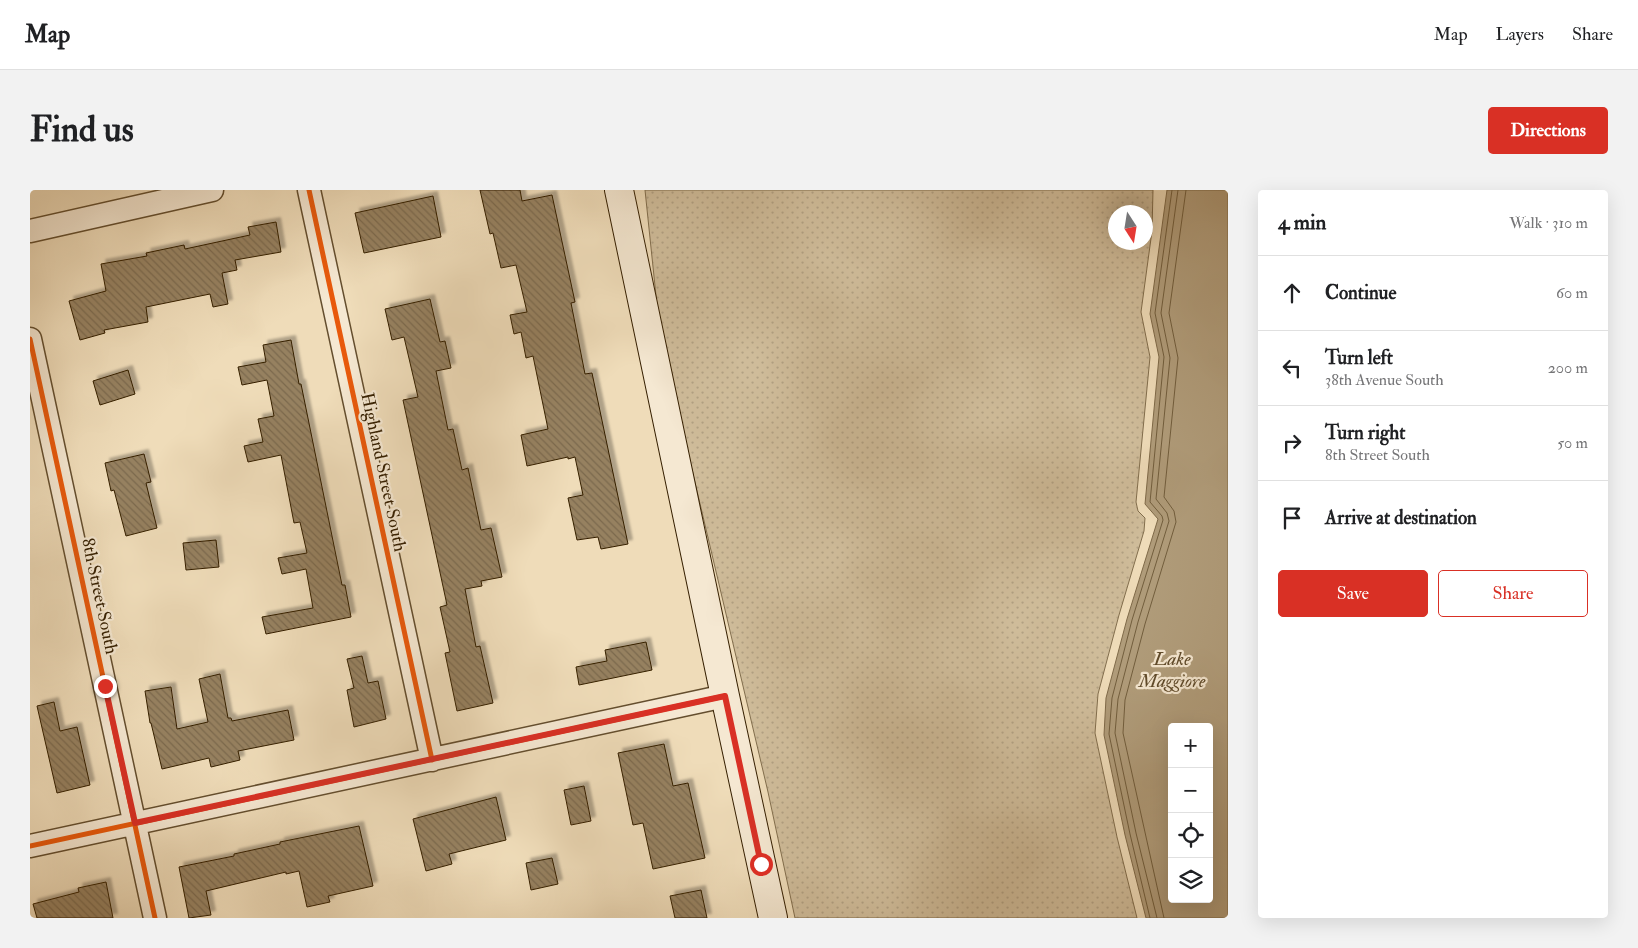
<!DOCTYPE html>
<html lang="en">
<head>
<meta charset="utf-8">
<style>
  :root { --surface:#fff; --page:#f2f2f2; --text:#202124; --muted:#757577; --line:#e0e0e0; --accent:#d93025 }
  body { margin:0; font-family:"IM FELL Double Pica",serif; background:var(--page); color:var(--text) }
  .controls { position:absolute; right:15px; bottom:15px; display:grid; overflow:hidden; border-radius:5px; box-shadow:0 5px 20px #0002 }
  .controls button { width:45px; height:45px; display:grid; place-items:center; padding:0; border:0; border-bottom:1px solid var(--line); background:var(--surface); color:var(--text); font:25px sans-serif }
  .compass { position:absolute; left:1078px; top:15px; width:45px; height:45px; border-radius:50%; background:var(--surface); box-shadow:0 5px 20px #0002; rotate:168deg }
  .stop { position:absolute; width:15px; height:15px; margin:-11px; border:4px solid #d93025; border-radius:50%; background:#fff }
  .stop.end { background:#d93025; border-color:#fff; box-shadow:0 1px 5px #0008 }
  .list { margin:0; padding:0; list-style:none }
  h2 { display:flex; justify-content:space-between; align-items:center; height:65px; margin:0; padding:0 20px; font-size:21px }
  h2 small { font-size:16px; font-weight:400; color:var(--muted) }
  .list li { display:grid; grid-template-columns:32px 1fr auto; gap:15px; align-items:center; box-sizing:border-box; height:75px; padding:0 20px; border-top:1px solid var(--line) }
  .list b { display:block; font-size:19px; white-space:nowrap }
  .list p { margin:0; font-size:16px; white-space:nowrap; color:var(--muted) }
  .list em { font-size:16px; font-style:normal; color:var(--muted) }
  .actions { display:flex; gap:10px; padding:15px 20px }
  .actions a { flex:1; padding:11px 0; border:1px solid var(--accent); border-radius:5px; text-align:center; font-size:18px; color:var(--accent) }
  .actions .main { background:var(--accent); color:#fff }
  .icon { flex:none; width:28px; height:28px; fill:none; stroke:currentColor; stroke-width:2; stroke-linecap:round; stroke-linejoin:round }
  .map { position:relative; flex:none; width:1198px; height:728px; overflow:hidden; border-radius:5px }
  header { display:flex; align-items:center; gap:30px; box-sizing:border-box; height:70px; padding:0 25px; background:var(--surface); border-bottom:1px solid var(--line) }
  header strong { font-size:24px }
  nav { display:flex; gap:28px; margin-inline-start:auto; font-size:18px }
  .intro { display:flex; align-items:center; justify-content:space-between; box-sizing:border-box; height:120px; padding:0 30px }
  h1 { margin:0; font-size:35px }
  .button { padding:12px 22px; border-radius:5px; background:var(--accent); color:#fff; font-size:18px; font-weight:700 }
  main { display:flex; gap:30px; padding:0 30px }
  aside { flex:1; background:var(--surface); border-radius:5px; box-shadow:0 5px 20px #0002 }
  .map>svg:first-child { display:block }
  .park { fill:url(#park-dots); stroke:#826e4d; fill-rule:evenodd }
  .water { fill:#b09c7a; stroke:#7f6a49; fill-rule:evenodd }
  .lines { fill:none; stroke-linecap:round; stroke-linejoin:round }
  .shore { stroke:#725e3d; stroke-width:1 }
  .building { fill:url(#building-back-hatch); stroke:#351f00; filter:url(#shadow) }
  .street-casing { stroke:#644e2e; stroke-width:25 }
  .secondary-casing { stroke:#351f00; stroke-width:30 }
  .street { stroke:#f5e8d2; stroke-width:22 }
  .secondary { stroke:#f5e8d2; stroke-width:28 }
  .cycleway-casing { stroke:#f5e8d2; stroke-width:8 }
  .cycleway { stroke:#e8590c; stroke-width:5 }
  .route { stroke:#d93025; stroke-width:6 }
  .labels { text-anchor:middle; stroke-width:4.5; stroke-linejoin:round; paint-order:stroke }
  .street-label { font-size:18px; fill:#351f00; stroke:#f5e8d2 }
  .water-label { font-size:19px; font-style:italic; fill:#604b2b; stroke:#f5e8d2 }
</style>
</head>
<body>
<header>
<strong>Map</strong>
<nav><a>Map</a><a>Layers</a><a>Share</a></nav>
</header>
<div class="intro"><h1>Find us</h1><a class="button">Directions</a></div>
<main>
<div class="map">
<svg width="1198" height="728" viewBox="0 0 1198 728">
  <defs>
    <pattern id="park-dots" width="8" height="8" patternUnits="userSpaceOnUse" patternTransform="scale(1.25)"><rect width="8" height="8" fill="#cfbc9a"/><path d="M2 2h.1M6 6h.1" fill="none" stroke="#b2a183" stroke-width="1.8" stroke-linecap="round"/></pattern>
    <pattern id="building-back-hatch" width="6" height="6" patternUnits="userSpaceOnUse" patternTransform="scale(1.25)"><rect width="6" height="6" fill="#968160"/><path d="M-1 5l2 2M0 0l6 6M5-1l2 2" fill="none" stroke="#7b694d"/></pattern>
    <filter id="shadow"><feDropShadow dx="4.5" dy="-4.5" stdDeviation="1" flood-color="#0004"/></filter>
  </defs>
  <rect width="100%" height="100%" fill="#efdcb9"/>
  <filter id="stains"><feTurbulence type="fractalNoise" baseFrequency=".004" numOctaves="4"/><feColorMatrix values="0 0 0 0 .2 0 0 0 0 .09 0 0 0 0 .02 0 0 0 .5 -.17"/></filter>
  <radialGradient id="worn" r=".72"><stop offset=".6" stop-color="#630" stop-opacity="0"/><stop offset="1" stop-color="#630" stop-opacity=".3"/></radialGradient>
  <path class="park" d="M 615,0 L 1123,0 L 1122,41 L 1111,122 L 1120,167 L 1106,312 L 1108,321 L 1115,328 L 1114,341 L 1089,425 L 1068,504 L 1065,543 L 1087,647 L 1107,728 L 765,728 L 738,602 L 630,144 ZM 1086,22 L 1116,22 L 1116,52 L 1086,52 Z"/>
  <path class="water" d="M 1137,0 L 1198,0 L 1198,728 L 1116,728 L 1095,645 L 1074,545 L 1076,508 L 1097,429 L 1128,329 L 1115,314 L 1129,167 L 1120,124 ZM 1142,537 L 1179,537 L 1179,709 L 1142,709 Z"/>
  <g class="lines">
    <path class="shore" d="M 1120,728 L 1100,644 L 1079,544 L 1082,508 L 1102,430 L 1133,330 L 1132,326 L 1120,312 L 1134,167 L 1125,123 L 1142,0
      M 1127,728 L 1106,643 L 1085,543 L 1088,509 L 1108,432 L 1139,331 L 1137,323 L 1126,309 L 1140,168 L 1131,123 L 1148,0
      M 1134,728 L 1093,543 L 1095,510 L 1115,434 L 1146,332 L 1144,321 L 1134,307 L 1148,168 L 1139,123 L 1156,0"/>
  </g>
  <path class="building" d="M 450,0 L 490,0 L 492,11 L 522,5 L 545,112 L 541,113 L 555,184 L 562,183 L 598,354 L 571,359 L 568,347 L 547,350 L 538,308 L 553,305 L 545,267 L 538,269 L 538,267 L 497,276 L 491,245 L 518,239 L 503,166 L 496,168 L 491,142 L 484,144 L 480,125 L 497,122 L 486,75 L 471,78 L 463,43 L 460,44 Z
    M 403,6 L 411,47 L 334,63 L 325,23 Z
    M 246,32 L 251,62 L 205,70 L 207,80 L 192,83 L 198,114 L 183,117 L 180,104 L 116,117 L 118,132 L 74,140 L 75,143 L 50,150 L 39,111 L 76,101 L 71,74 L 117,66 L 116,63 L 154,55 L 155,59 L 220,45 L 218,37 Z
    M 400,109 L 410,152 L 415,151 L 421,178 L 406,181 L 418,240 L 423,239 L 432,280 L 438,278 L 451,340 L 461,338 L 472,387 L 451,391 L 452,396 L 435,399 L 446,457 L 450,456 L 463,513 L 427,521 L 415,463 L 420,462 L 410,417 L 417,415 L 373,210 L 388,207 L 374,147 L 362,150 L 355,119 Z
    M 261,150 L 269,194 L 271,194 L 312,395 L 315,395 L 321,427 L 236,444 L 232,427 L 283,418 L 276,379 L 252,384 L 248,368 L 277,363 L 270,332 L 264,333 L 251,265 L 218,272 L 214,256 L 233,252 L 228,229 L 244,226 L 237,190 L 212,195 L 208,177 L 236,172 L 233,155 Z
    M 98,180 L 105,204 L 70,215 L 63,191 Z
    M 114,264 L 121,292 L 116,293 L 127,338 L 96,346 L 84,300 L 81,301 L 75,273 Z
    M 186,350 L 189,377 L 156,380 L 153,353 Z
    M 616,452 L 622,480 L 549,495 L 546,477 L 577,471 L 575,460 Z
    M 332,466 L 338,493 L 348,491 L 356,529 L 324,537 L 317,500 L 324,498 L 317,469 Z
    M 190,484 L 198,528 L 201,528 L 202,531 L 258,520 L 264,550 L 208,561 L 210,570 L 181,577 L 179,568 L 132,579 L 121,533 L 120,533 L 115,501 L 141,497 L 147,539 L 178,532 L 169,489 Z
    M 24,512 L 30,541 L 47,537 L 60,595 L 27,603 L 7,516 Z
    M 634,554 L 643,596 L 658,593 L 675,668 L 623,679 L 613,633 L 603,635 L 588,563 Z
    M 554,596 L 561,631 L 541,635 L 534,600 Z
    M 466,607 L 476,650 L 419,664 L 422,674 L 396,681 L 383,629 Z
    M 329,636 L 343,696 L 298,706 L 300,712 L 277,717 L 269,681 L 256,684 L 256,682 L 176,701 L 181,725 L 159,728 L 149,677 L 204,666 L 204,664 L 250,654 L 250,652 Z
    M 522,668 L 528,694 L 501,700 L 496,673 Z
    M 76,692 L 83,728 L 7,728 L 3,714 L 49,702 L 48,698 Z
    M 671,700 L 677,728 L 645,728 L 640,706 Z"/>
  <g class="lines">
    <defs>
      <path id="street" d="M 279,0 L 402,570
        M 0,41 L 182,0
        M 0,149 L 125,728
        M 0,656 L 695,506"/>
      <path id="secondary" d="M 589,0 L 695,506 L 743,728"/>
    </defs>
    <use href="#street" class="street-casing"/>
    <use href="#secondary" class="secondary-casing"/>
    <use href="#street" class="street"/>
    <use href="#secondary" class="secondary"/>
    <defs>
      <path id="cycleway" d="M 279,0 L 402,570
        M 0,149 L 125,728
        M 0,656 L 695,506"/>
    </defs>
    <use href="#cycleway" class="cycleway-casing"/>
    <use href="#cycleway" class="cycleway"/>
  </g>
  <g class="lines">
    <path class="route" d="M 75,496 L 105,633 L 695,506 L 731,674"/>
  </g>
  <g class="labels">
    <g class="street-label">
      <text transform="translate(354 282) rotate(78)" y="6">Highland Street South</text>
      <text transform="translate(70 406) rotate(78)" y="6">8th Street South</text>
    </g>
    <g class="water-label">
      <text x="1142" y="475">Lake<tspan x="1142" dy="22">Maggiore</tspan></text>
    </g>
  </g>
  <rect width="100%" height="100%" filter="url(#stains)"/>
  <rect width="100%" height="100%" fill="url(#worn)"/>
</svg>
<div class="controls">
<button>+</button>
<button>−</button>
<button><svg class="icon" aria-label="locate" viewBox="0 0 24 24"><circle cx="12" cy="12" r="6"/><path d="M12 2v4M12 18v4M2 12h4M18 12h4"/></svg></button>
<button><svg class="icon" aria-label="layers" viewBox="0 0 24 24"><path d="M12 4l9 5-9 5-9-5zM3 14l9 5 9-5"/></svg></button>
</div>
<svg class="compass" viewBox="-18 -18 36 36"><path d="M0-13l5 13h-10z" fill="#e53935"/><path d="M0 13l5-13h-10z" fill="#757577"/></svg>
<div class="stop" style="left:731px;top:674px"></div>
<div class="stop end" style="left:75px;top:496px"></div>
</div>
<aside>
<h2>4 min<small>Walk · 310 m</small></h2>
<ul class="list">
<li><svg class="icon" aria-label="ahead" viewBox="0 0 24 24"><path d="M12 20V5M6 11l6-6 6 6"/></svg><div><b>Continue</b></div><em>60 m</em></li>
<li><svg class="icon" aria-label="left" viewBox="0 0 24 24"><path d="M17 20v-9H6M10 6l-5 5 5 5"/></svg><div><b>Turn left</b><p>38th Avenue South</p></div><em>200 m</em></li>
<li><svg class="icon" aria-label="right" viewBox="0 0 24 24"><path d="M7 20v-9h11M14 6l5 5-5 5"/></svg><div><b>Turn right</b><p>8th Street South</p></div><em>50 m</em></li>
<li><svg class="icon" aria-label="arrive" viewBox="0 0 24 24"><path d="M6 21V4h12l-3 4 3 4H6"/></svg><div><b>Arrive at destination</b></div></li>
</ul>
<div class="actions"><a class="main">Save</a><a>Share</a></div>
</aside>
</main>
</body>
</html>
